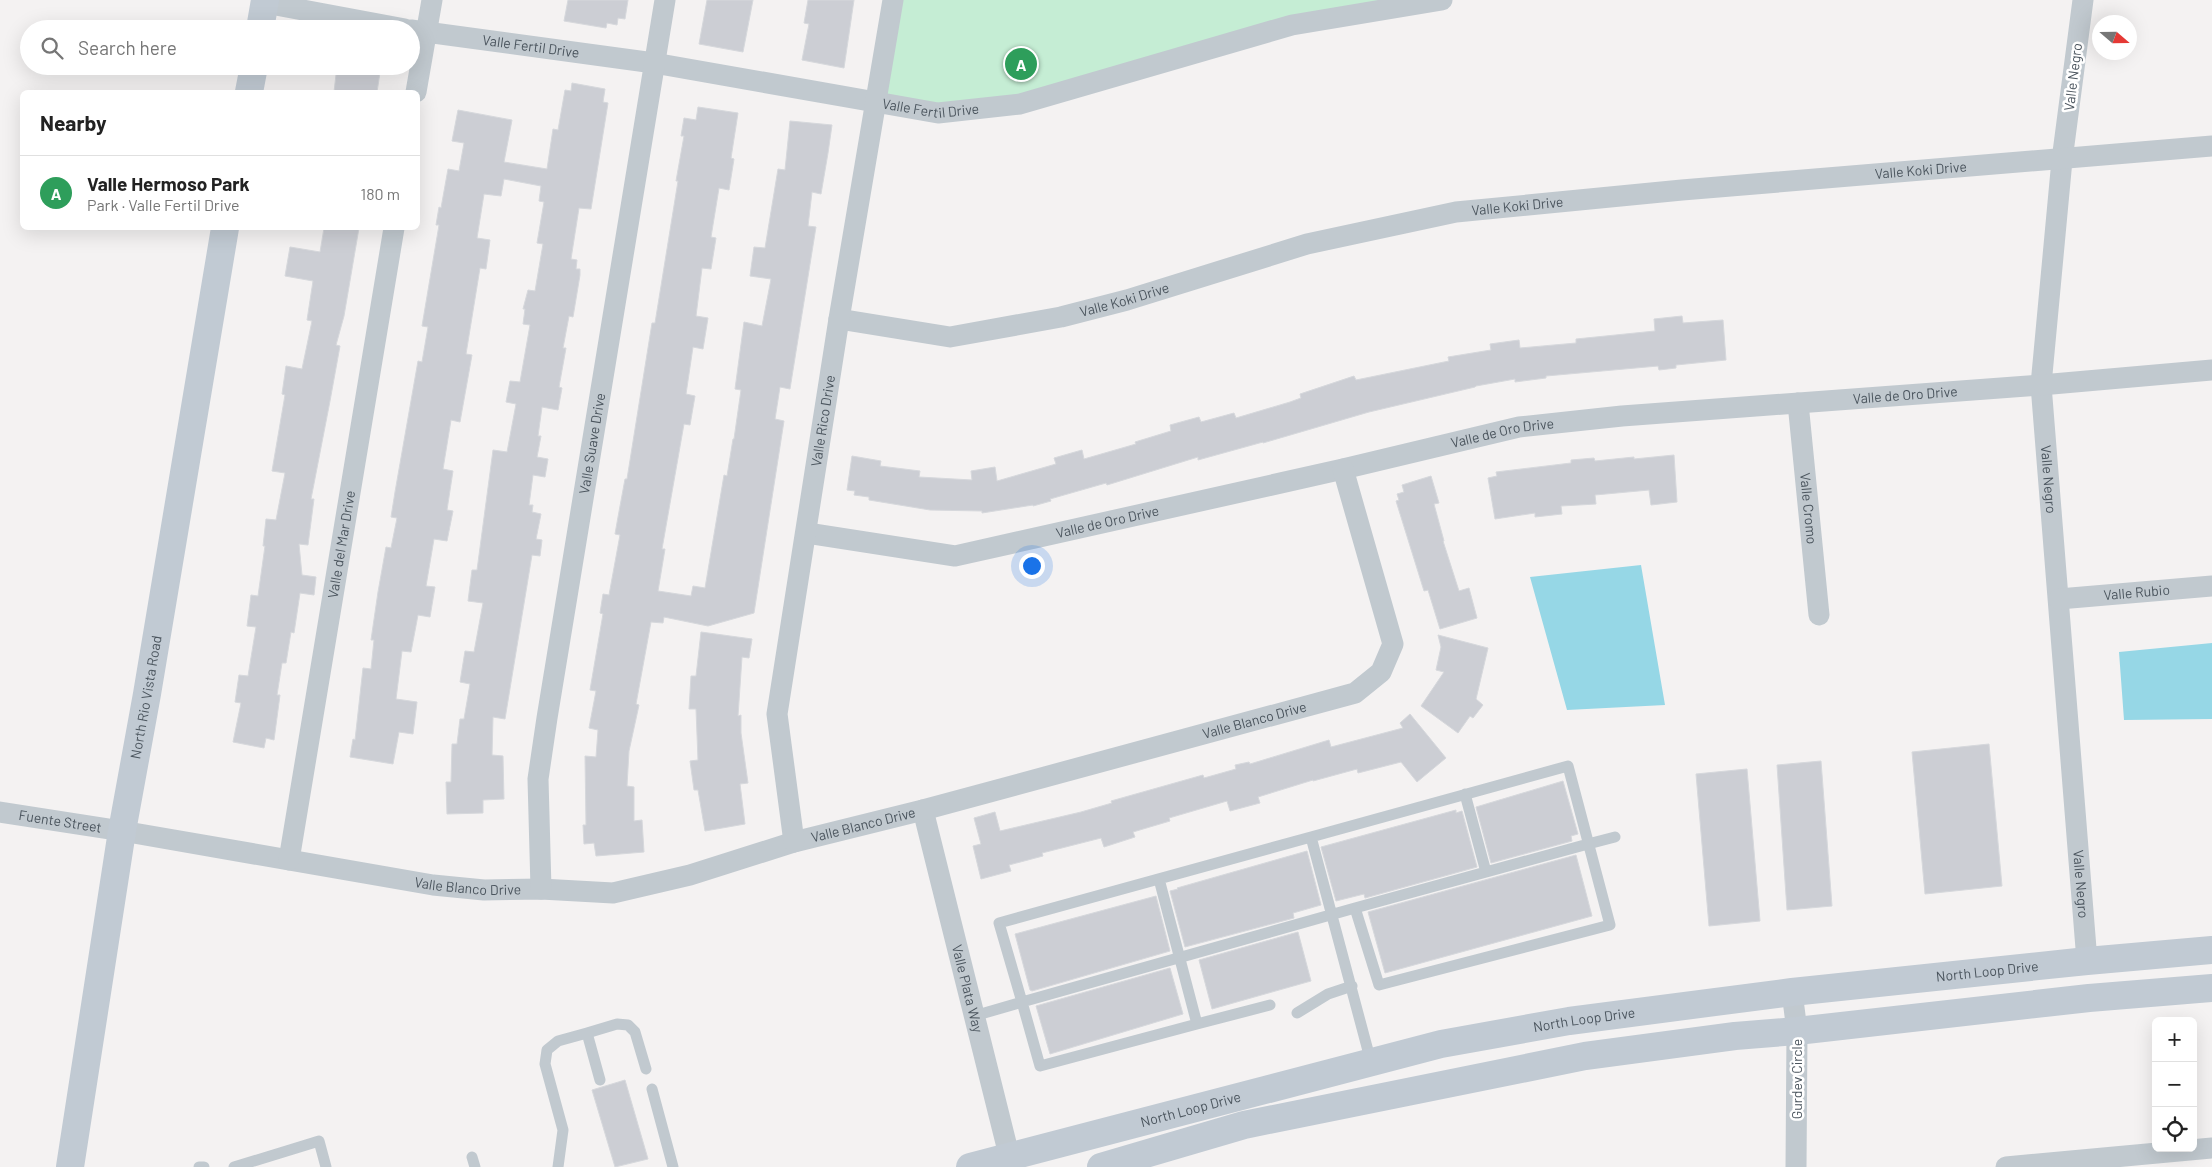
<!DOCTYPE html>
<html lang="en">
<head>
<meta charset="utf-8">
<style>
  :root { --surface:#fff; --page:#f2f2f2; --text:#222; --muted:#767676; --line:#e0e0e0; --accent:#0f766e }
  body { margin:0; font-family:Barlow,sans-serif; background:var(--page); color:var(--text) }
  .controls { position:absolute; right:15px; bottom:15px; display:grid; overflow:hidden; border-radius:8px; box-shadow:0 5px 20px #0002 }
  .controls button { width:45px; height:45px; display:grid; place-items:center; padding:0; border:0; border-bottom:1px solid var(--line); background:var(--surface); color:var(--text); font:25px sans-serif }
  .compass { position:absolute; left:2092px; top:15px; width:45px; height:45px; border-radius:50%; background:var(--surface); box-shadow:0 5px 20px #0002; rotate:110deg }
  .you { position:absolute; left:1031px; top:565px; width:18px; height:18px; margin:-12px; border:4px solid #fff; border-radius:50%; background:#1a73e8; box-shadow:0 0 0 8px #1a73e833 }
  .badge { display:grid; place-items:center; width:32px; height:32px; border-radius:50%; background:var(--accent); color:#fff; font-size:16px; font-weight:700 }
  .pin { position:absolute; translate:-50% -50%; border:2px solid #fff; box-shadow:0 1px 5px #0006 }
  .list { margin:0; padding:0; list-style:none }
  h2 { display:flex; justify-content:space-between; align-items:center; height:65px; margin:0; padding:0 20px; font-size:21px }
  h2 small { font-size:16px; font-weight:400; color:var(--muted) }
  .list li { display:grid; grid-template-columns:32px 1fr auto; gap:15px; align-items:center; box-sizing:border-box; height:75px; padding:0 20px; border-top:1px solid var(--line) }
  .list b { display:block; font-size:19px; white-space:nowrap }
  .list p { margin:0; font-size:16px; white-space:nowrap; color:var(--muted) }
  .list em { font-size:16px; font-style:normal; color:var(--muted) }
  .icon { flex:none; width:28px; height:28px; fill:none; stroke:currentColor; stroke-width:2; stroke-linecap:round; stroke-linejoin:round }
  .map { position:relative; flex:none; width:2212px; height:1167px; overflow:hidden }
  .search { position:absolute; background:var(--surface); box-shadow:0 5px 20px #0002; left:20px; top:20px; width:400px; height:55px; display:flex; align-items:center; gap:12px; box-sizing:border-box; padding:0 18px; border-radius:28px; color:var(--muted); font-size:19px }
  .panel { position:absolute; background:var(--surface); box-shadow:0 5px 20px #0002; left:20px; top:90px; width:400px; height:140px; border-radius:8px }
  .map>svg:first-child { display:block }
  .green { fill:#c5edd4 }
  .water { fill:#96d7e6 }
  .building { fill:#ccced4; stroke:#d6d8dc }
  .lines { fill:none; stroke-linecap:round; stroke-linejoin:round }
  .lane { stroke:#c1c9cf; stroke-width:11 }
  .street { stroke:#c1c9cf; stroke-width:21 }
  .secondary { stroke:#c1cad3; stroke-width:28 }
  .labels { text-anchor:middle; stroke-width:5; stroke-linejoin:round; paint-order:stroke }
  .street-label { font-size:14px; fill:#4b555e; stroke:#fff }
</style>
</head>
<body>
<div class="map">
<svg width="2212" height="1167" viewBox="0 0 2212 1167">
  <rect width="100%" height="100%" fill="#f4f2f2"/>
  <path class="green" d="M 893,0 L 1442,0 L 1292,25 L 1020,104 L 876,103 Z"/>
  <path class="water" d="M 1641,565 L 1665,705 L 1567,710 L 1530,577 Z
    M 2212,643 L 2212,719 L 2124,720 L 2119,652 Z"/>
  <path class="building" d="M 568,0 L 628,0 L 625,19 L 618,18 L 617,25 L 607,23 L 606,28 L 564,21 Z
    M 707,0 L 753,0 L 743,52 L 699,44 Z
    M 808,0 L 854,0 L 844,68 L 802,60 L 809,24 L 804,23 Z
    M 337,66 L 381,66 L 377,92 L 334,92 Z
    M 572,83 L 605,89 L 603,102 L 608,103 L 591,209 L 579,208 L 571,259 L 577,260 L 576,269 L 580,269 L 580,275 L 573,317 L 569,316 L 563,348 L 566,348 L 559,387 L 562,388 L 558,410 L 542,407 L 538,436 L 541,436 L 537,457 L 548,459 L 545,477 L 533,475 L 529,505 L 533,505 L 532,512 L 541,514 L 536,539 L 542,540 L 540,556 L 532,555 L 505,719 L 493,717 L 492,755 L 503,756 L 504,799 L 483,800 L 483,813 L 447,814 L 446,782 L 451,782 L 452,744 L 457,744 L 460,719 L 464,719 L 470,684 L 460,682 L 465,651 L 474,652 L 483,603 L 468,601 L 472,570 L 477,570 L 493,450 L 507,452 L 516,404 L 506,402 L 510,381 L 520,382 L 530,325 L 523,324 L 525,309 L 523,309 L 528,290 L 535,291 L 543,244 L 537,243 L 544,202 L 539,201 L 541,186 L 504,179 L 501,196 L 484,194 L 477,238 L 490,240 L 486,269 L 480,268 L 466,354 L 472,355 L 460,422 L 451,420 L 443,469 L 453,471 L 447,510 L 453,511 L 447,541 L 434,539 L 426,586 L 435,587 L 430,617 L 418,615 L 411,652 L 402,651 L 396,699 L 417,702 L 413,734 L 399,732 L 393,764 L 350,757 L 353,739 L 355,740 L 363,668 L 371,669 L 374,640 L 371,640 L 378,592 L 386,547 L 391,548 L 397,518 L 391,517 L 395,492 L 418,361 L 422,362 L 428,327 L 422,326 L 439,225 L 436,225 L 439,207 L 441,208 L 448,169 L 459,171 L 464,143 L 452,141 L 458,110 L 512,120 L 504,162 L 547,169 L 553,129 L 558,130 L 565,90 L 571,91 Z
    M 698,107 L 738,113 L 731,158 L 734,159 L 729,190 L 719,188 L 711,237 L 716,238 L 711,269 L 702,268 L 696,316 L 708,318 L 703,349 L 693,347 L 686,394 L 695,396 L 690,425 L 684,424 L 662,549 L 665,549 L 658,591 L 691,596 L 693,586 L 705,588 L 724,475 L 727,476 L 733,439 L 734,439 L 741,390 L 735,389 L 744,322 L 762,326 L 771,279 L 750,276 L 754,247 L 765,248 L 778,169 L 785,170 L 790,121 L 832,125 L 828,153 L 821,194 L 812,192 L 808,226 L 816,227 L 790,389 L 780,387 L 775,419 L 784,421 L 754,613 L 708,626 L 664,617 L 663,623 L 651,622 L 636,704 L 639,705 L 629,751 L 627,786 L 634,787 L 634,821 L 642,820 L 644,852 L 596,856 L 594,843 L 584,844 L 583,825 L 586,825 L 585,756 L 596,757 L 598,730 L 589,728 L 596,691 L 590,690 L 603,614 L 600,613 L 603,594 L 609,595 L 620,535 L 615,534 L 618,517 L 625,479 L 627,479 L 652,323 L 655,323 L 678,181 L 676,181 L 684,136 L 681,136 L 684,118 L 696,120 Z
    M 324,228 L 359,228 L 344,316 L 336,345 L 340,346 L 330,401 L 311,499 L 314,499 L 308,545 L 299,544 L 302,575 L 316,577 L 314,595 L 300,593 L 294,633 L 291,632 L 286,663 L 282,663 L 277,695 L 280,695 L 274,740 L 266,738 L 264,748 L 233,742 L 241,703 L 235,702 L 239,675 L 248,676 L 256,627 L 247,626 L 251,595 L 258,596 L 265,546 L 263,546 L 266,519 L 276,520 L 285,473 L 272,471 L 285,395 L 282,394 L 286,366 L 302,369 L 312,321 L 307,320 L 313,281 L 285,276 L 290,247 L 320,252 Z
    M 1682,316 L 1683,323 L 1723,320 L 1726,360 L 1676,365 L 1676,368 L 1659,370 L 1658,366 L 1546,376 L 1546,378 L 1515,382 L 1515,379 L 1476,386 L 1475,387 L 1369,412 L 1263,443 L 1263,442 L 1198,460 L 1198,457 L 1107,485 L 1106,483 L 1050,499 L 1051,501 L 1033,506 L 1033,505 L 982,513 L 982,511 L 930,510 L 869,500 L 869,497 L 854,495 L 855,491 L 847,490 L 852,456 L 881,461 L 880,466 L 920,471 L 919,477 L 972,480 L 971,471 L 995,467 L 997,481 L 1056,464 L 1054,458 L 1082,450 L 1084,459 L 1136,444 L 1135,442 L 1171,431 L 1170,425 L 1199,417 L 1201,422 L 1234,413 L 1236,418 L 1290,402 L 1301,398 L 1300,394 L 1354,376 L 1356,380 L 1449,361 L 1448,357 L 1491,350 L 1490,344 L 1519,340 L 1520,348 L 1576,343 L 1576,339 L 1655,331 L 1654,319 Z
    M 1674,455 L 1677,502 L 1651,505 L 1649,490 L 1595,495 L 1596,504 L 1561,506 L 1562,514 L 1535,517 L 1535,513 L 1495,519 L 1488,478 L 1497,476 L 1496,472 L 1571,463 L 1571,460 L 1594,458 L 1595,461 L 1634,457 L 1634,459 Z
    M 1431,476 L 1439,503 L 1434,504 L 1444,541 L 1443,541 L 1459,591 L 1469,588 L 1477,618 L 1440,629 L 1428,590 L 1424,591 L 1396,501 L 1399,500 L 1397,494 L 1404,492 L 1402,485 Z
    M 701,632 L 752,639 L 749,658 L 742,657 L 738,716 L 741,715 L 741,733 L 748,783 L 740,784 L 745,824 L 705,831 L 698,790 L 694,790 L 690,761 L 698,760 L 696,709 L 689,709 L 691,676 L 696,676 Z
    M 1438,635 L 1488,648 L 1476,699 L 1483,705 L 1473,718 L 1470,716 L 1458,733 L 1421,706 L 1444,672 L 1436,670 L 1441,647 Z
    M 1410,714 L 1446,758 L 1417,782 L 1401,762 L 1358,773 L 1357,769 L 1313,781 L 1313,780 L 1258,797 L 1260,803 L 1230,811 L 1227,801 L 1169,818 L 1170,821 L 1133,832 L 1135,837 L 1104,847 L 1101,838 L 1042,853 L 1043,856 L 1009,865 L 1011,871 L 981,879 L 973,846 L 981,844 L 974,818 L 995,812 L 1000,831 L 1081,812 L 1112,803 L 1111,801 L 1203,775 L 1204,778 L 1236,769 L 1235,765 L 1249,762 L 1250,764 L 1329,740 L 1331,747 L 1403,728 L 1400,723 Z
    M 1989,744 L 2002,886 L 1925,894 L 1912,752 Z
    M 1821,761 L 1832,906 L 1787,910 L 1777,765 Z
    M 1747,769 L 1760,921 L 1709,926 L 1696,774 Z
    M 1563,781 L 1578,834 L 1571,836 L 1572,841 L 1491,863 L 1476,807 Z
    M 1456,810 L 1456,813 L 1462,811 L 1477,867 L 1365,898 L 1364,894 L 1336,901 L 1321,847 Z
    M 1307,851 L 1321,905 L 1293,913 L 1294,918 L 1185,947 L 1170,891 L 1178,889 L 1177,888 Z
    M 1576,855 L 1592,916 L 1385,973 L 1368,912 Z
    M 1156,896 L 1170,951 L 1032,991 L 1030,990 L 1015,934 Z
    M 1298,932 L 1311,981 L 1212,1009 L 1199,960 Z
    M 1170,968 L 1183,1014 L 1050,1054 L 1036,1006 Z
    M 625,1080 L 648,1159 L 615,1167 L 592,1090 Z"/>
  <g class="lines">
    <path class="lane" d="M 1465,794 L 1486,872
      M 1311,837 L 999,923 L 1022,1002 L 1355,908
      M 1297,1013 L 1328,994 L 1352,986
      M 974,1016 L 1022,1002 L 1040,1066 L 1197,1024 L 1159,879
      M 1197,1024 L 1270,1005
      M 1371,1062 L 1311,837 L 1568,766 L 1610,925 L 1379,985 L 1355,908 L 1588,844 L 1615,837
      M 600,1080 L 587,1033 L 617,1024 L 628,1025 L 635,1032 L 646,1069
      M 652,1089 L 673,1167
      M 472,1157 L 475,1167
      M 199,1167 L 204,1167
      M 234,1167 L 319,1141 L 326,1167
      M 558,1167 L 563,1130 L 545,1064 L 547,1050 L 558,1041 L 587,1033"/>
    <g class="street">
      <path id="s1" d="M 2083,0 L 2062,160 L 2041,385 L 2087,961"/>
      <path d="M 265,3 L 405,29"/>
      <path id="s2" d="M 411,30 L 654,63 L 938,113 L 1020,104 L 1292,25 L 1442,0"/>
      <path d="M 416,92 L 432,0"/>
      <path id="s3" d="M 839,319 L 950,337 L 1061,317 L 1127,300 L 1307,244 L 1456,212 L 1682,190 L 2212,146"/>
      <path id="s4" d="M 1798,403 L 1819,615"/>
      <path id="s5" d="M 807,533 L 955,556 L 1343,469 L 1519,427 L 1622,416 L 2041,385 L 2212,370"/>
      <path id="s6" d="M 2059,599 L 2212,586"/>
      <path id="s7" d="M 923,810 L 1012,1167"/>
      <path id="s8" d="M 0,812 L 122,831 L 433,885 L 484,890 L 541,889 L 613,893 L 690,875 L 794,842 L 923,810 L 1355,693 L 1381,672 L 1393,644 L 1343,469"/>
      <path id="s9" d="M 794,842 L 777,714 L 839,319 L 893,0"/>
      <path id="s10" d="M 289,860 L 394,228"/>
      <path id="s11" d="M 541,889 L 538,779 L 547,718 L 665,0"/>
      <path d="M 1792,992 L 1797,1031 L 1796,1167"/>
      <path d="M 2006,1167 L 2212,1148"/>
    </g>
    <g class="secondary">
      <path d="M 260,29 L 265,0"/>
      <path d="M 249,92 L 254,66"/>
      <path id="s12" d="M 70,1167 L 122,831 L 147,694 L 225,228"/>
      <path id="s13" d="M 970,1167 L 1441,1044 L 1569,1021 L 1792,992 L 2087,961 L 2212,950"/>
      <path d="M 1101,1167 L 1244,1125 L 1585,1056 L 1735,1036 L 1797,1031 L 2089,998 L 2212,988"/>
    </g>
  </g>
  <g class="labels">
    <g class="street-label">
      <text dy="5" stroke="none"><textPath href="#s2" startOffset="121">Valle Fertil Drive</textPath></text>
      <text transform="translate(2073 77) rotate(-83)" y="5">Valle Negro</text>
      <text dy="5" stroke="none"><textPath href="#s2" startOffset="526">Valle Fertil Drive</textPath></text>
      <text dy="5" stroke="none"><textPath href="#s3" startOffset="1101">Valle Koki Drive</textPath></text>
      <text dy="5" stroke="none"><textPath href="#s3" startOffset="696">Valle Koki Drive</textPath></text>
      <text dy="5" stroke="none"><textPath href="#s3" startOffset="291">Valle Koki Drive</textPath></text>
      <text dy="5" stroke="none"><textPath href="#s5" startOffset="1116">Valle de Oro Drive</textPath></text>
      <text dy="5" stroke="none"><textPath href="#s9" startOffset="426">Valle Rico Drive</textPath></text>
      <text dy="5" stroke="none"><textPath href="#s5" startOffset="711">Valle de Oro Drive</textPath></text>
      <text dy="5" stroke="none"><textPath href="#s11" startOffset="450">Valle Suave Drive</textPath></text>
      <text dy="5" stroke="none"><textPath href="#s1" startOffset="482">Valle Negro</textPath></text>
      <text dy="5" stroke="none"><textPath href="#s4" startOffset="106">Valle Cromo</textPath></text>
      <text dy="5" stroke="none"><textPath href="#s5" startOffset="306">Valle de Oro Drive</textPath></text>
      <text dy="5" stroke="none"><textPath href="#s10" startOffset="320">Valle del Mar Drive</textPath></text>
      <text dy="5" stroke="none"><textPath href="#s6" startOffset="78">Valle Rubio</textPath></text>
      <text dy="5" stroke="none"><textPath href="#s12" startOffset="476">North Rio Vista Road</textPath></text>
      <text dy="5" stroke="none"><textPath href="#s8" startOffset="1284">Valle Blanco Drive</textPath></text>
      <text dy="5" stroke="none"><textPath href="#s8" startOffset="61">Fuente Street</textPath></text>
      <text dy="5" stroke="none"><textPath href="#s8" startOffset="879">Valle Blanco Drive</textPath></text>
      <text dy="5" stroke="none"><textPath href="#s1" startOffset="888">Valle Negro</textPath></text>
      <text dy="5" stroke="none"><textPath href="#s8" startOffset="474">Valle Blanco Drive</textPath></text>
      <text dy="5" stroke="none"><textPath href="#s13" startOffset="1038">North Loop Drive</textPath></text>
      <text dy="5" stroke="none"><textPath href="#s7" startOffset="184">Valle Plata Way</textPath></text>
      <text dy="5" stroke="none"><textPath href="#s13" startOffset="632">North Loop Drive</textPath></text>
      <text transform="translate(1797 1079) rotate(-90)" y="5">Gurdev Circle</text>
      <text dy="5" stroke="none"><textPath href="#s13" startOffset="228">North Loop Drive</textPath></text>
    </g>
  </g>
</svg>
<div class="controls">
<button>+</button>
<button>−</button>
<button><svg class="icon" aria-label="locate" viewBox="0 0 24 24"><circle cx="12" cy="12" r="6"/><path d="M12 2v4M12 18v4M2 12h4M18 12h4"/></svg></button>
</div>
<svg class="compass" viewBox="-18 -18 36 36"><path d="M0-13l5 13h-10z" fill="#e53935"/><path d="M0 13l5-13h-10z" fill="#767676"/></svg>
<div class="you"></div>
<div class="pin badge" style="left:1021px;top:64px;background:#2e9e5b">A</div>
<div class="search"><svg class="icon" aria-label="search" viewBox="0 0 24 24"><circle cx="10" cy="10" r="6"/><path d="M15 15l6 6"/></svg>Search here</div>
<section class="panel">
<h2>Nearby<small></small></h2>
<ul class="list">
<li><span class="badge" style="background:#2e9e5b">A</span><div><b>Valle Hermoso Park</b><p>Park · Valle Fertil Drive</p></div><em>180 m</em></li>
</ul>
</section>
</div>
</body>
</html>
